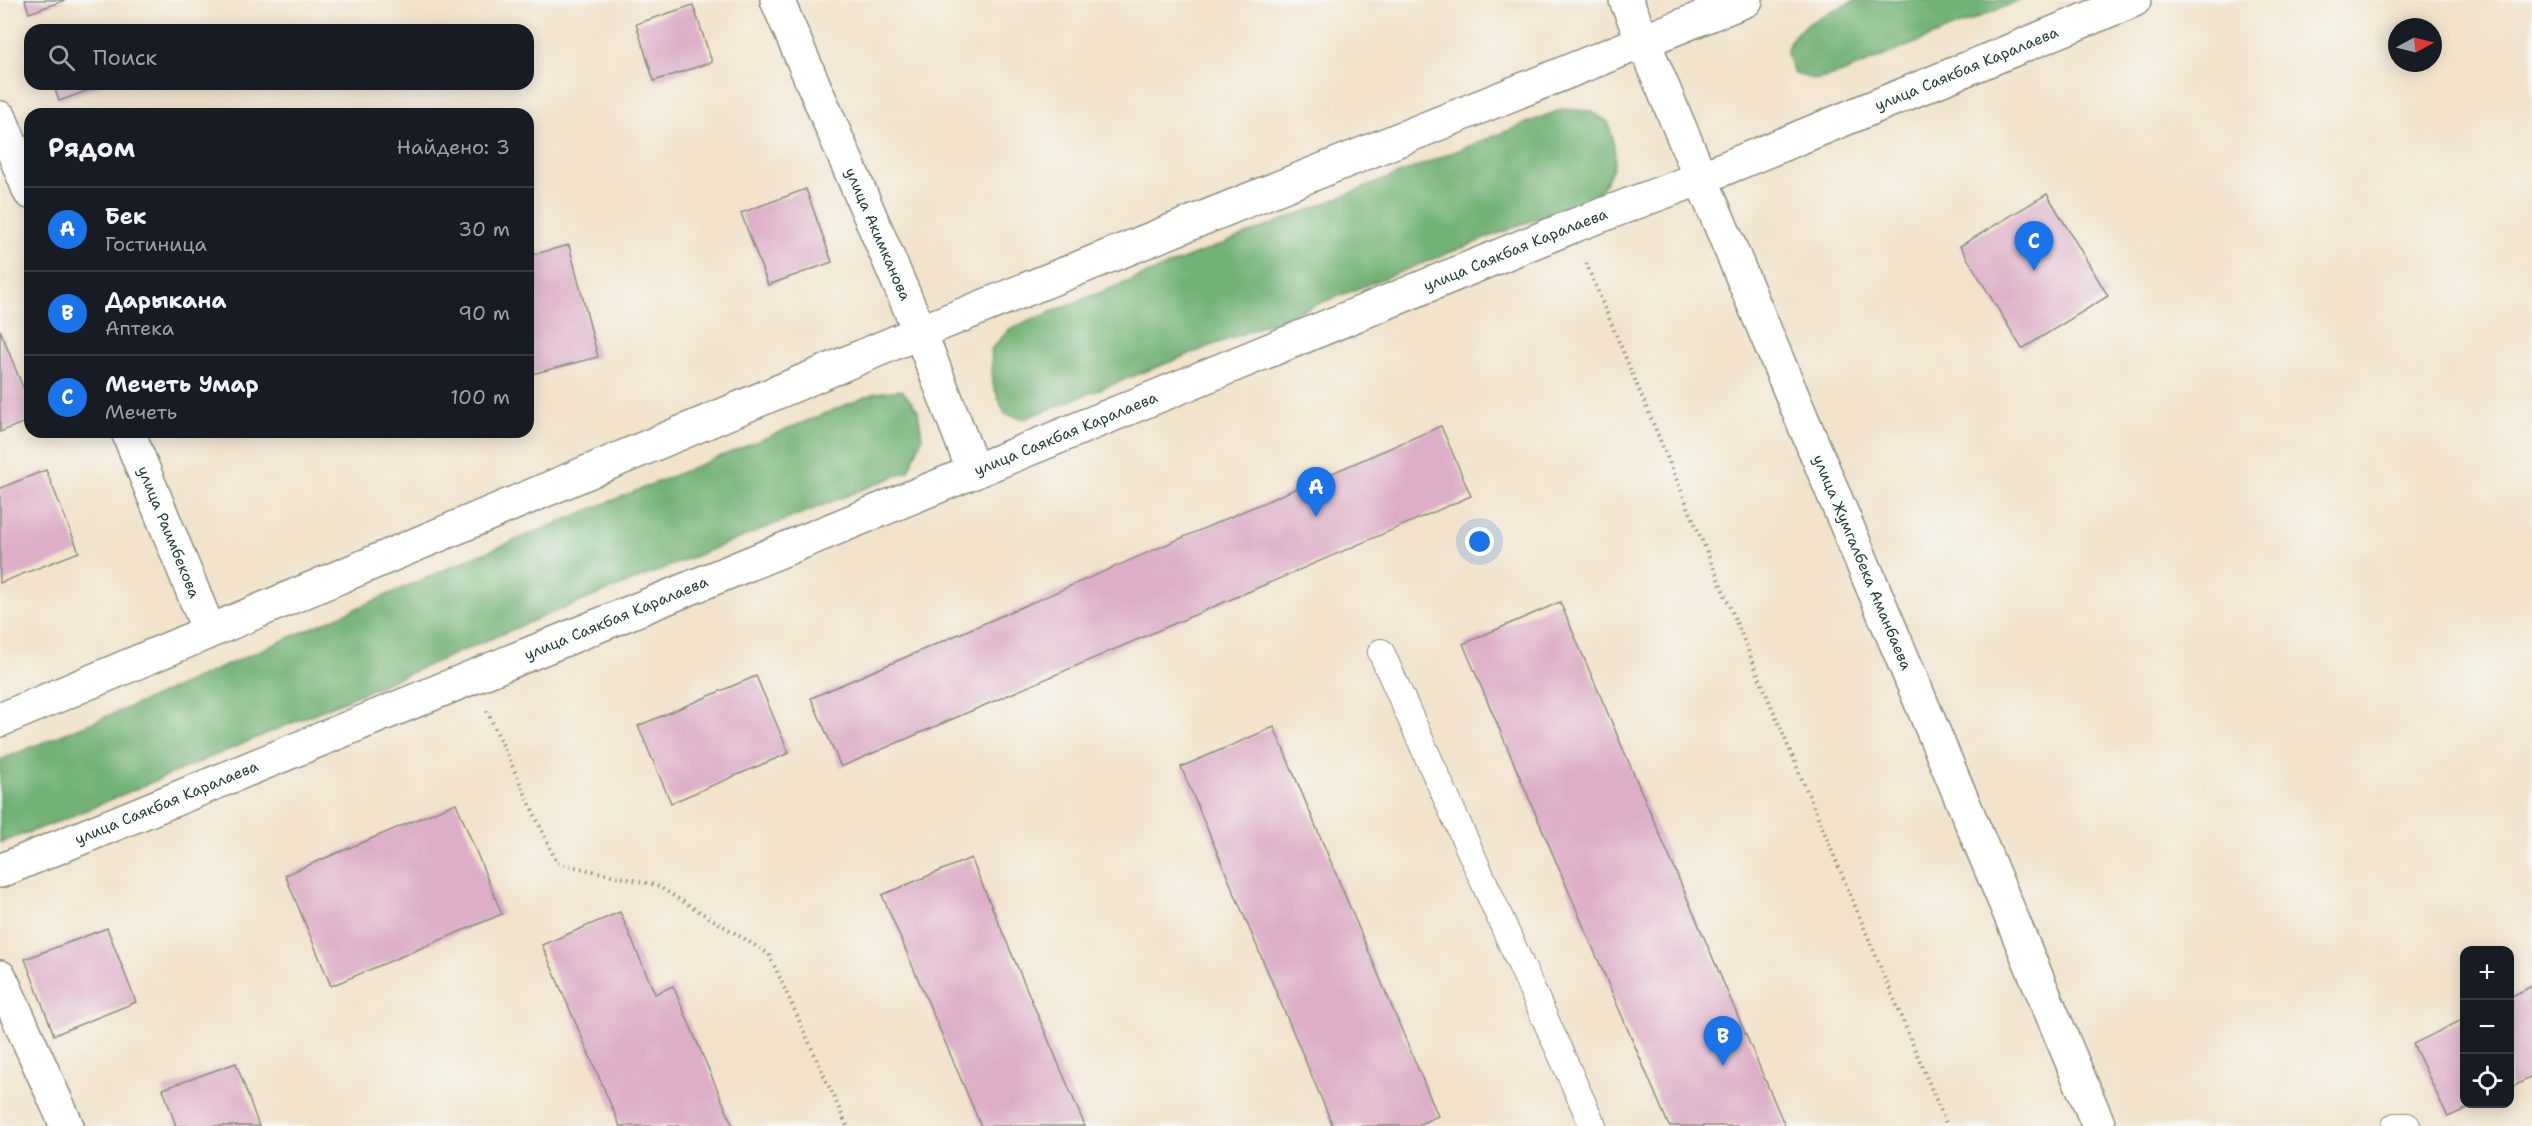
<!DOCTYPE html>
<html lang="ru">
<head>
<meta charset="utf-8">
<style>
  :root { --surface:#171b24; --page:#20242c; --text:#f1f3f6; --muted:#9ea1a6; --line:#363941; --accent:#1a73e8 }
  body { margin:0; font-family:"Shantell Sans",sans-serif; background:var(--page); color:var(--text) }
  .controls { position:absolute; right:18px; bottom:18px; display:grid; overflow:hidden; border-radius:12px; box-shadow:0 3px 15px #0003 }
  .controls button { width:54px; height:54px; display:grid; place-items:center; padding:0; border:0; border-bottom:2px solid var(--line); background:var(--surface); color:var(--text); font:30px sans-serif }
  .compass { position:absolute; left:2388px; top:18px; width:54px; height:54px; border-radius:50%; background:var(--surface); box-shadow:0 3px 15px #0003; rotate:83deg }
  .you { position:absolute; left:1480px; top:542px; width:21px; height:21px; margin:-15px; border:4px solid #fff; border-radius:50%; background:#1a73e8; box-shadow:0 0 0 9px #1a73e833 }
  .badge { display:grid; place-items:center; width:39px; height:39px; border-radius:50%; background:var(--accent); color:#fff; font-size:20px; font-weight:700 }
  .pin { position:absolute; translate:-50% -50px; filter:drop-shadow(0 2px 3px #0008) }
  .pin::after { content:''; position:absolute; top:32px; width:21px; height:18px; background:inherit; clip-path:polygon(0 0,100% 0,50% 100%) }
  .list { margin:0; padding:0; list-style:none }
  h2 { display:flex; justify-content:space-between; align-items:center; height:78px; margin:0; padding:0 24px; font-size:26px }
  h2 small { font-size:20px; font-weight:400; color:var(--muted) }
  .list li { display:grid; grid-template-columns:39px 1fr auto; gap:18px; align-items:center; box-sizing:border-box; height:84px; padding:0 24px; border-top:2px solid var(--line) }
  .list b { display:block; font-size:22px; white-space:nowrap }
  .list p { margin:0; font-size:20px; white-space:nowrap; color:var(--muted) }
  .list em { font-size:20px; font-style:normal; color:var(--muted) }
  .icon { flex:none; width:33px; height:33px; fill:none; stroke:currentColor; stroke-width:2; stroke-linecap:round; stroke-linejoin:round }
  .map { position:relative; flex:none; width:2532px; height:1126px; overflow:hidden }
  .search { position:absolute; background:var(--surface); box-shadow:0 3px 15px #0003; left:24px; top:24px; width:510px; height:66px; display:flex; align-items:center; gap:15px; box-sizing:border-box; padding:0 21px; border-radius:18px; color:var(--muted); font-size:22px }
  .panel { position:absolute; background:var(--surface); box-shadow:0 3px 15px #0003; left:24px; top:108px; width:510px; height:330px; border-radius:18px }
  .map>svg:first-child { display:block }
  .forest { fill:#72b275; stroke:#487854; stroke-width:1.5 }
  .building { fill:#ddaec7 }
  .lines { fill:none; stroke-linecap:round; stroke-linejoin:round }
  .lane-casing { stroke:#88907f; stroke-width:28 }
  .street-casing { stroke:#88907f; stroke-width:36 }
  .secondary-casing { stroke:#88907f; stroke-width:36 }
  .primary-casing { stroke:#88907f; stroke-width:36 }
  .path { stroke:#88907f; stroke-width:4; stroke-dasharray:1.5 4.5; stroke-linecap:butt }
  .lane { stroke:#fff; stroke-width:26 }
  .street { stroke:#fff; stroke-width:33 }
  .secondary { stroke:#fff; stroke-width:33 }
  .primary { stroke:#fff; stroke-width:33 }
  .labels { text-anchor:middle; stroke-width:4.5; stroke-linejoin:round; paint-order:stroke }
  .street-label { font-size:15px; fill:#1f3d34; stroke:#f6f6f2 }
</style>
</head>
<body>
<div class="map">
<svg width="2532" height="1126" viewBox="0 0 2532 1126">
  <rect width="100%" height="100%" fill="#f6f6f2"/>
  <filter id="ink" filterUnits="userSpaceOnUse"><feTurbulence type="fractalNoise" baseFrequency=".0167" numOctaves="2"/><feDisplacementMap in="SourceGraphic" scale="12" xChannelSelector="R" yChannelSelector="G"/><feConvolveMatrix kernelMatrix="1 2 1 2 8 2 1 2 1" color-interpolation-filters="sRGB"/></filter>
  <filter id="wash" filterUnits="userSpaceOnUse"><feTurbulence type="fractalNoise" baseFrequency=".008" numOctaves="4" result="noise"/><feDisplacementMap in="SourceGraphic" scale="24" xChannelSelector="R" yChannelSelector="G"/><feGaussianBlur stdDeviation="1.35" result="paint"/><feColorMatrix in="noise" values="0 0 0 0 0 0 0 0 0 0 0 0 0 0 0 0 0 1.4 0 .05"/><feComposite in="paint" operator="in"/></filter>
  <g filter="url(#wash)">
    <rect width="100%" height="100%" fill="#f2e3ca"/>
    <path class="forest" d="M 1857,0 L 2021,0 L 1842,73 L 1817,80 L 1795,74 C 1791,66 1787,60 1787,52 C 1788,26 1837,9 1857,0 Z
      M 1562,109 L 1590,111 L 1608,122 C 1618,157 1619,165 1597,195 L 1024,419 L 1005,414 L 993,385 L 991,349 L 1011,328 Z
      M 902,390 L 918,410 L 922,438 L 909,471 L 542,617 L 65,819 L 0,843 L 0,760 L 154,697 L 467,560 L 875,393 Z"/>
    <g id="blocks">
      <path class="building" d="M 25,0 L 66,0 L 29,13 Z
        M 693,5 L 712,62 L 654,81 L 636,24 Z
        M 53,84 L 106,84 L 59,101 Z
        M 806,189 L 832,262 L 768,285 L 741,213 Z
        M 2047,194 L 2108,296 L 2022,349 L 1960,246 Z
        M 569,245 L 598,357 L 528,375 L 528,256 Z
        M 0,330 L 30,405 L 30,420 L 0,432 Z
        M 1441,426 L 1471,496 L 841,767 L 811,698 Z
        M 46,470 L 79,552 L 0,583 L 0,488 Z
        M 1560,602 L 1785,1126 L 1669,1126 L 1463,644 Z
        M 756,676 L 789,753 L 671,803 L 638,726 Z
        M 1274,727 L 1438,1116 L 1415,1126 L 1333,1126 L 1181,767 Z
        M 456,803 L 502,914 L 331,986 L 285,875 Z
        M 971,858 L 1085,1126 L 981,1126 L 882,895 Z
        M 620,912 L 655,994 L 673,986 L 733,1126 L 620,1126 L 542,945 Z
        M 107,928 L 136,1002 L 54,1035 L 25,959 Z
        M 2532,986 L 2532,1077 L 2510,1088 L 2510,997 Z
        M 2464,1019 L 2464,1104 L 2477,1104 L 2448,1117 L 2413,1044 Z
        M 236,1063 L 259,1126 L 176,1126 L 163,1089 Z"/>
    </g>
  </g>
  <g filter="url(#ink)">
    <use href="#blocks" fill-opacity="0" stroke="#88907f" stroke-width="1.5"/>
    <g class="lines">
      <defs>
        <path id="lane" d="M 1381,652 L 1593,1126
          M 2395,1126 L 2407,1126"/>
        <g id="street">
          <path id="s1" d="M 777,0 L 920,332 L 974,472"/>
          <path d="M 0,118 L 30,192"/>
          <path id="s2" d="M 128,432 L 209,631"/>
          <path d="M 0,977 L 67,1126"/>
        </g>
        <g id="secondary">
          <path d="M 0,720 L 920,332 L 1746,0"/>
          <path id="s3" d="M 0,871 L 1570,227 L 1701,178 L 2134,0"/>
        </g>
        <g id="primary">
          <path id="s4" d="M 1626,0 L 2099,1126"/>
        </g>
      </defs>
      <use href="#lane" class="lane-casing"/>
      <use href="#street" class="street-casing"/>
      <use href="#secondary" class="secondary-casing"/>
      <use href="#primary" class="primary-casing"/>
      <path class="path" d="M 1586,263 L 1947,1126
        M 487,711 L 557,863 L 656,885 L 769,954 L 847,1126"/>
      <use href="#lane" class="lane"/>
      <use href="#street" class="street"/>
      <use href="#secondary" class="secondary"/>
      <use href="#primary" class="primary"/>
    </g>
  </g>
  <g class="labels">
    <g class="street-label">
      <text dy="5" stroke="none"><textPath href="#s3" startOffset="2124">улица Саякбая Каралаева</textPath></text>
      <text dy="5" stroke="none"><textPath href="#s1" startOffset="255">улица Акимканова</textPath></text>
      <text dy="5" stroke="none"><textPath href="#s3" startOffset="1638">улица Саякбая Каралаева</textPath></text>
      <text dy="5" stroke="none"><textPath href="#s3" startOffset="1152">улица Саякбая Каралаева</textPath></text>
      <text dy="5" stroke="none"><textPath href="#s2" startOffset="108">улица Раимбекова</textPath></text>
      <text dy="5" stroke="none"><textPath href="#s4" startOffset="610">улица Жумгалбека Аманбаева</textPath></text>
      <text dy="5" stroke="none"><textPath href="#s3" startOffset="666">улица Саякбая Каралаева</textPath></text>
      <text dy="5" stroke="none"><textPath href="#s3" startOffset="180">улица Саякбая Каралаева</textPath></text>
    </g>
  </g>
</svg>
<div class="controls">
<button>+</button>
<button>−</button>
<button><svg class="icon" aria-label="locate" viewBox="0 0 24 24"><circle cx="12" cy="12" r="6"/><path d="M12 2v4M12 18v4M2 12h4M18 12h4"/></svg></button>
</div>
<svg class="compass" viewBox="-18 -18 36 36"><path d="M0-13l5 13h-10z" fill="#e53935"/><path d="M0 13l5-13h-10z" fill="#9ea1a6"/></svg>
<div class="you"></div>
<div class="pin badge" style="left:1316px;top:517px">A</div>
<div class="pin badge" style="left:1723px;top:1066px">B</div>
<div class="pin badge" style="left:2034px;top:271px">C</div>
<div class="search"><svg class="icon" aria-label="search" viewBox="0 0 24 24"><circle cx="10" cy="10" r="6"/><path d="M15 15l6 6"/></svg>Поиск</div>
<section class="panel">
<h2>Рядом<small>Найдено: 3</small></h2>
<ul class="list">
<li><span class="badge">A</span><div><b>Бек</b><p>Гостиница</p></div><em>30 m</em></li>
<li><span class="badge">B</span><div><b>Дарыкана</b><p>Аптека</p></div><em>90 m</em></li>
<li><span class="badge">C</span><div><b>Мечеть Умар</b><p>Мечеть</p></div><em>100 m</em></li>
</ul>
</section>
</div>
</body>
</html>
